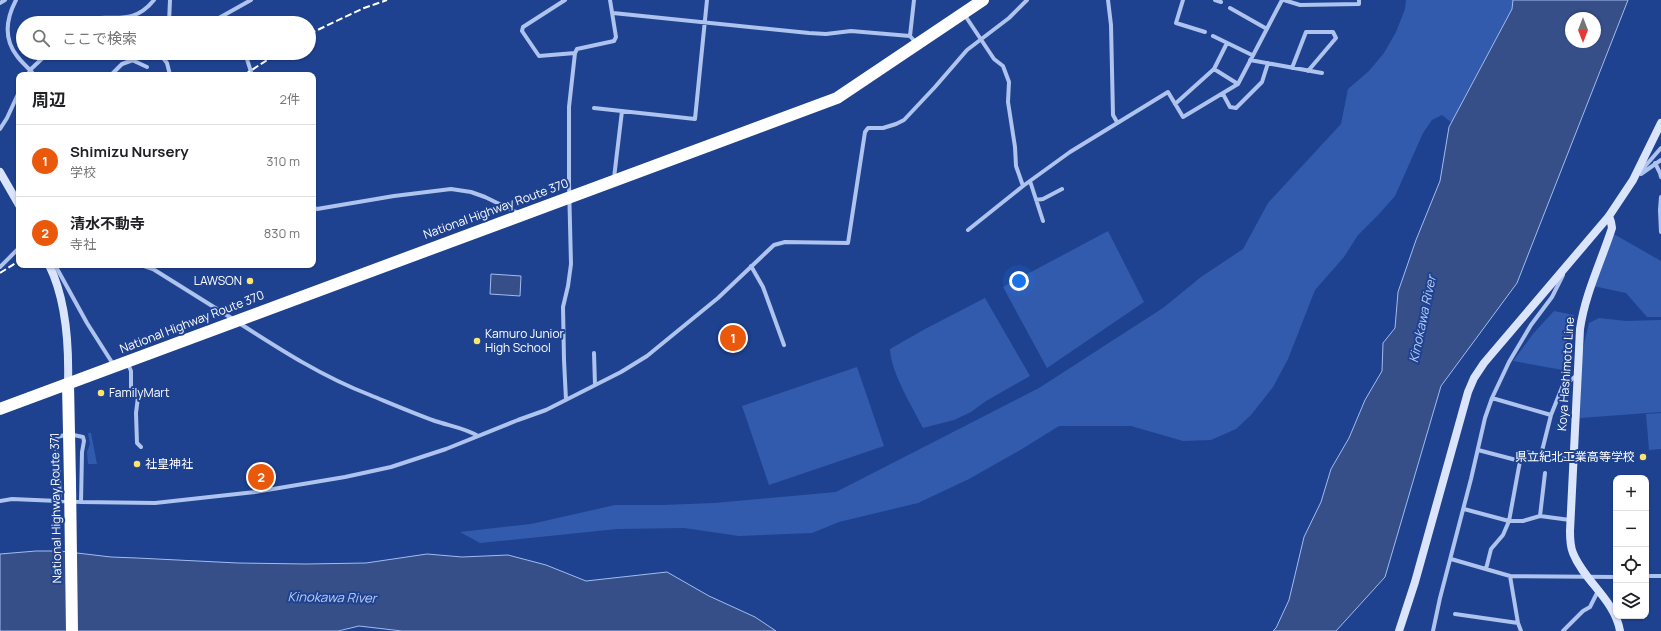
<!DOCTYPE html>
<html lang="ja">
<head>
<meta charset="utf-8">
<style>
  :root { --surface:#fff; --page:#f2f2f2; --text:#202124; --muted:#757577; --line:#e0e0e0; --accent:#ea580c }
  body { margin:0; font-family:Manrope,"Noto Sans JP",sans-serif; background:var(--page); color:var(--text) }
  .controls { position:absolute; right:12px; bottom:12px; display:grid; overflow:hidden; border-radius:8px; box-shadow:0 1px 3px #0004 }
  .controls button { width:36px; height:36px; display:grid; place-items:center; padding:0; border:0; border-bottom:1px solid var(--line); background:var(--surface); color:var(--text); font:20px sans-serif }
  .compass { position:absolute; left:1565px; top:12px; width:36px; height:36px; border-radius:50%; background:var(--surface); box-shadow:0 1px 3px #0004; rotate:180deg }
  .you { position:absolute; left:1019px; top:281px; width:14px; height:14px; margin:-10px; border:3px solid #fff; border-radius:50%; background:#1a73e8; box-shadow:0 0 0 6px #1a73e833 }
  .badge { display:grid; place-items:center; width:26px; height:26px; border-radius:50%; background:var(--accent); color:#fff; font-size:13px; font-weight:700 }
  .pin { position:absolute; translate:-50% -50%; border:2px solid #fff; box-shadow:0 1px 4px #0006 }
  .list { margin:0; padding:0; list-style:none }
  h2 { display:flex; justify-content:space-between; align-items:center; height:52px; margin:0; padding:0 16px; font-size:17px }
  h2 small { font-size:13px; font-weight:400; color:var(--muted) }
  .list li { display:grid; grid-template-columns:26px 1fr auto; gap:12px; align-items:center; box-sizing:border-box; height:72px; padding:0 16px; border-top:1px solid var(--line) }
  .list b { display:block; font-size:15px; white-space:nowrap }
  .list p { margin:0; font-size:13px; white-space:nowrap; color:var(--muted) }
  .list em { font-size:13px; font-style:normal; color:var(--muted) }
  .icon { flex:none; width:22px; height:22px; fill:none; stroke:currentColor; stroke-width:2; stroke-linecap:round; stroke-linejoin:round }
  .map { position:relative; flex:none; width:1661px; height:631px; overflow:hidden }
  .search { position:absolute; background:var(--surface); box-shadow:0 1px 3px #0004; left:16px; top:16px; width:300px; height:44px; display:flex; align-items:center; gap:10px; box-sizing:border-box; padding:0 14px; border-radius:22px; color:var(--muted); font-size:15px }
  .panel { position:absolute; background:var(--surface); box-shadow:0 1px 3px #0004; left:16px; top:72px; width:300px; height:196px; border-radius:8px }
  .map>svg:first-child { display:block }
  .green { fill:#325bad }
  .water { fill:#364f89; stroke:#a1bcef; fill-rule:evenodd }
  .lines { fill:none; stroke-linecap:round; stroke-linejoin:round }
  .street { stroke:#aec3ed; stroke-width:4 }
  .secondary { stroke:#dae4fa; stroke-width:8 }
  .highway { stroke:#fff; stroke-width:12 }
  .rail { stroke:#fff; stroke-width:2; stroke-dasharray:7 3; stroke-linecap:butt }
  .highway-bridge { stroke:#fff; stroke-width:12 }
  .poi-dot { fill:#fce46d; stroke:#1e4290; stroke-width:1.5 }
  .labels { text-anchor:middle; stroke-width:4; stroke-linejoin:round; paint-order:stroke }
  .street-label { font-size:12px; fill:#fff; stroke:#1e4290 }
  .poi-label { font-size:12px; fill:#fff; stroke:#1e4290; text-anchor:start }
  .water-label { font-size:13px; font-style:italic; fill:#bacdf4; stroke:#1e4290 }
</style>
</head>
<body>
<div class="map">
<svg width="1661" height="631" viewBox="0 0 1661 631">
  <rect width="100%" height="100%" fill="#1e4290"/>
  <path class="green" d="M 1406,0 L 1513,0 L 1512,9 L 1452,123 L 1442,115 L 1432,120 L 1423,133 L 1395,196 L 1379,214 L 1358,235 L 1344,257 L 1315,290 L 1288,359 L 1273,387 L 1251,415 L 1236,429 L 1211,440 L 1183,441 L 1131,426 L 1059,426 L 1022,449 L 969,479 L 918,503 L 839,522 L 812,533 L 739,536 L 684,528 L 617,529 L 480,543 L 460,532 L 531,524 L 615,505 L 663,505 L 714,503 L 836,492 L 1039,388 L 1163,308 L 1201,277 L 1243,249 L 1268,203 L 1341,124 L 1348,89 L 1369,71 L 1384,53 L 1396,32 L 1405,9 Z
    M 1108,231 L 1144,302 L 1047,368 L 1003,287 Z
    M 1612,233 L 1661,261 L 1661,317 L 1647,317 L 1626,293 L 1593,286 Z
    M 985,298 L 1030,376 L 986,401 L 971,412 L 954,420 L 923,428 C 912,406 891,373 890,349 L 925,329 Z
    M 1554,311 L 1574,315 L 1568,371 L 1513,361 L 1533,334 Z
    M 1599,318 L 1626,321 L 1661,320 L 1661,412 L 1580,418 L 1582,353 L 1589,323 Z
    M 857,367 L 884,446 L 769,485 L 742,406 Z
    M 1661,413 L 1661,449 L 1649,450 L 1646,414 Z
    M 88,433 L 91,433 L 97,464 L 88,464 L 87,452 L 90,444 Z"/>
  <path class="water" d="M 1513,0 L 1628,0 L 1517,283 L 1441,386 L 1385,577 L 1336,631 L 1273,631 L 1276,628 L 1289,600 L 1304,537 L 1321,502 L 1331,469 L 1349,438 L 1365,400 L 1382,371 L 1383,343 L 1395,328 L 1398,292 L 1416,240 L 1440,181 L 1449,127 L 1512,9 ZM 1571,18 L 1595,18 L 1595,42 L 1571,42 Z
    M 491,274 L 521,276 L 520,296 L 490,294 Z
    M 36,551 L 60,551 L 111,557 L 137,558 L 238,563 L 306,564 L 366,563 L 427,554 L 462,557 L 508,555 L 546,565 L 586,581 L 667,572 L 709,596 L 755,617 L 776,631 L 402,631 L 359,626 L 338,631 L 0,631 L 0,554 Z"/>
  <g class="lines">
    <path class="street" d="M 16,0 C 6,19 3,38 17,56 C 22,63 29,68 34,75
      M 565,0 L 523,27 L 522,31 L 539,56 L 575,53
      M 914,0 L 910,36 L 917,44
      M 1108,0 L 1111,25 L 1113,115 L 1117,122
      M 1183,0 L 1176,23 L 1205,32
      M 1215,0 L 1221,2
      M 1284,0 L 1300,5 L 1359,4 L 1359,0
      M 0,3 L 5,0
      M 1230,8 L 1267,29
      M 613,13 L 809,33 L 826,34 L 851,31 L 910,36
      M 964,14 L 994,59 L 1003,66 L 1009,82 L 1008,102 L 1015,147 L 1016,166 L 1023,186
      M 79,23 C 106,9 129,31 154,0
      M 169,23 L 170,0
      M 210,23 L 251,0
      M 1213,36 L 1252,55
      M 159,53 L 167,63 L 170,75
      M 245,53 L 252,75
      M 134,58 L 140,53
      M 132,60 L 147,67
      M 1250,60 L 1322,73
      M 1292,68 L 1306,32 L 1333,32 L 1336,38 L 1308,71
      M 1214,69 L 1238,84
      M 28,75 L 30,70 L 48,53
      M 111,75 L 122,64 L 152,53
      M 1223,94 L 1230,107 L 1236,108 L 1262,82 L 1268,63
      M 1175,104 L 1214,69 L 1227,43
      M 594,108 L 695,119 L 707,0
      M 0,129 L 7,118 L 19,92
      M 1655,163 L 1660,173 L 1661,177
      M 1640,172 L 1661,148
      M 1641,174 L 1661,160
      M 614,178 L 622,111
      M 1030,181 L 1043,221
      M 1661,197 L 1660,210 L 1661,232
      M 1036,200 L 1043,199 L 1062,189
      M 313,207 L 317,209 L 394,196 L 451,189 L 471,192 L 485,197 L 518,213
      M 968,230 L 1023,186 L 1070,152 L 1168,92 L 1183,117 L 1238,84 L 1282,0
      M 55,265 L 87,323 L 113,364
      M 141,265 L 153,269 L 233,319
      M 751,266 L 763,287 L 784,345
      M 0,267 L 19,248
      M 239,323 C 281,350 323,377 370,395 C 392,404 413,413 435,421 C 450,426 465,428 478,436
      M 594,353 L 595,385
      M 128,364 L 131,371 L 131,392 L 138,397 L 136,413 L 137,443 L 141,447
      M 1492,398 L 1551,415
      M 566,400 L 564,360 L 563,307 L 568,286 L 571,264 L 569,184 L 569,107 L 575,53 L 577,49 L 614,41 L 616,37 L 610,0
      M 1478,450 L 1520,461
      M 1541,455 L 1551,415 L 1563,385 L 1578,375
      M 0,501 L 12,499 L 81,502 L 155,503 L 255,492 L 345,477 L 391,467 L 446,449 L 518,420 L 546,410 L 621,372 L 647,356 L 718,298 L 774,245 L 785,242 L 848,243 L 865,132 L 868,128 L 883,128 L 896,124 L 904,120 L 935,87 L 967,50 L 1009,18 L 1027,0
      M 60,501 L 58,458 L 55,442 L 57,437 L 69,434 L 83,437 L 84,441 L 82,452 L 81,502
      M 1464,509 L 1509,521 L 1503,535 L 1491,549 L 1486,569
      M 1540,516 L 1545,473
      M 1570,520 L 1540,516 L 1523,521 L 1509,521 L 1520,461 L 1525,452 L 1572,460
      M 1451,559 L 1510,576 L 1518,623 L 1521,631
      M 1510,576 L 1616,577
      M 1646,576 L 1661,576
      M 1455,614 L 1518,623
      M 1433,631 L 1440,598 L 1471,479 L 1485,418 L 1492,398 L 1509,362 L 1531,325 L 1552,297 L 1563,275
      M 1563,631 L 1583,611 L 1590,607 L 1598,591"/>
    <path class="secondary" d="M 0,172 L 19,205
      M 1609,216 L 1611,222 L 1612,228 C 1601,262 1585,294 1580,329 L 1570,531 C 1570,539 1570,546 1573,553 C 1584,581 1615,600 1620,631
      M 49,265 C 66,299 69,347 68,384
      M 1399,631 L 1415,582 L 1468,392 L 1474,378 L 1484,363 L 1609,216 L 1633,180 L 1661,123"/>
    <path class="highway" d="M 68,384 L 70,482
      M 0,409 L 837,98 L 983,0"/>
    <path class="rail" d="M 309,34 L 364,8 L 387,0
      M 244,75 L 278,53
      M 0,273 L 19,261"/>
    <path class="highway-bridge" d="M 70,482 L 72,631"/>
  </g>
  <g class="poi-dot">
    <circle cx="250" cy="281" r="4"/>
    <circle cx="477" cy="341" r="4"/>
    <circle cx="101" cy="393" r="4"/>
    <circle cx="1643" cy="457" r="4"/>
    <circle cx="137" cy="464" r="4"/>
  </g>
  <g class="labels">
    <g class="street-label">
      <text transform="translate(496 209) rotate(-20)" y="4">National Highway Route 370</text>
      <text transform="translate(192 322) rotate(-21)" y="4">National Highway Route 370</text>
      <text transform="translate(1566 374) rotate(-86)" y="4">Koya Hashimoto Line</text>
      <text transform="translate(56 508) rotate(-91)" y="4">National Highway Route 371</text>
    </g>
    <g class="poi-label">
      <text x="242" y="285" text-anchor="end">LAWSON</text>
      <text x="485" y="338">Kamuro Junior<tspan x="485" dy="14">High School</tspan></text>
      <text x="109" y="397">FamilyMart</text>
      <text x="1635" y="461" text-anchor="end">県立紀北工業高等学校</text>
      <text x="145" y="468">社皇神社</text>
    </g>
    <g class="water-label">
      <text transform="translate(1422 319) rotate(-78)" y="5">Kinokawa River</text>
      <text transform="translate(332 597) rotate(1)" y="5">Kinokawa River</text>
    </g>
  </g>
</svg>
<div class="controls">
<button>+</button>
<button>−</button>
<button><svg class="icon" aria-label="locate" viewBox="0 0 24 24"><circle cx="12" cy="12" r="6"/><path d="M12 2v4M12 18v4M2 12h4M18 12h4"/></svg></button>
<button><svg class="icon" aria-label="layers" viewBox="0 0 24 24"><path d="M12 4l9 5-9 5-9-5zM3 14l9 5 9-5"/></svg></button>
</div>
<svg class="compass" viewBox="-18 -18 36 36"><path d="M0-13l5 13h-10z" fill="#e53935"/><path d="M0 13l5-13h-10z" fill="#757577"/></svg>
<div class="you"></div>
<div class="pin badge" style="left:733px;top:338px">1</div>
<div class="pin badge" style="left:261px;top:477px">2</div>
<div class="search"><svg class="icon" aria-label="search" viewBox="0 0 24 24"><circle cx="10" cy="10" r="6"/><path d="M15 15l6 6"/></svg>ここで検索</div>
<section class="panel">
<h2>周辺<small>2件</small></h2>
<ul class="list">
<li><span class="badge">1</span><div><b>Shimizu Nursery</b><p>学校</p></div><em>310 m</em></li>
<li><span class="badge">2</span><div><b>清水不動寺</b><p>寺社</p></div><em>830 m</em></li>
</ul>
</section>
</div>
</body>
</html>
